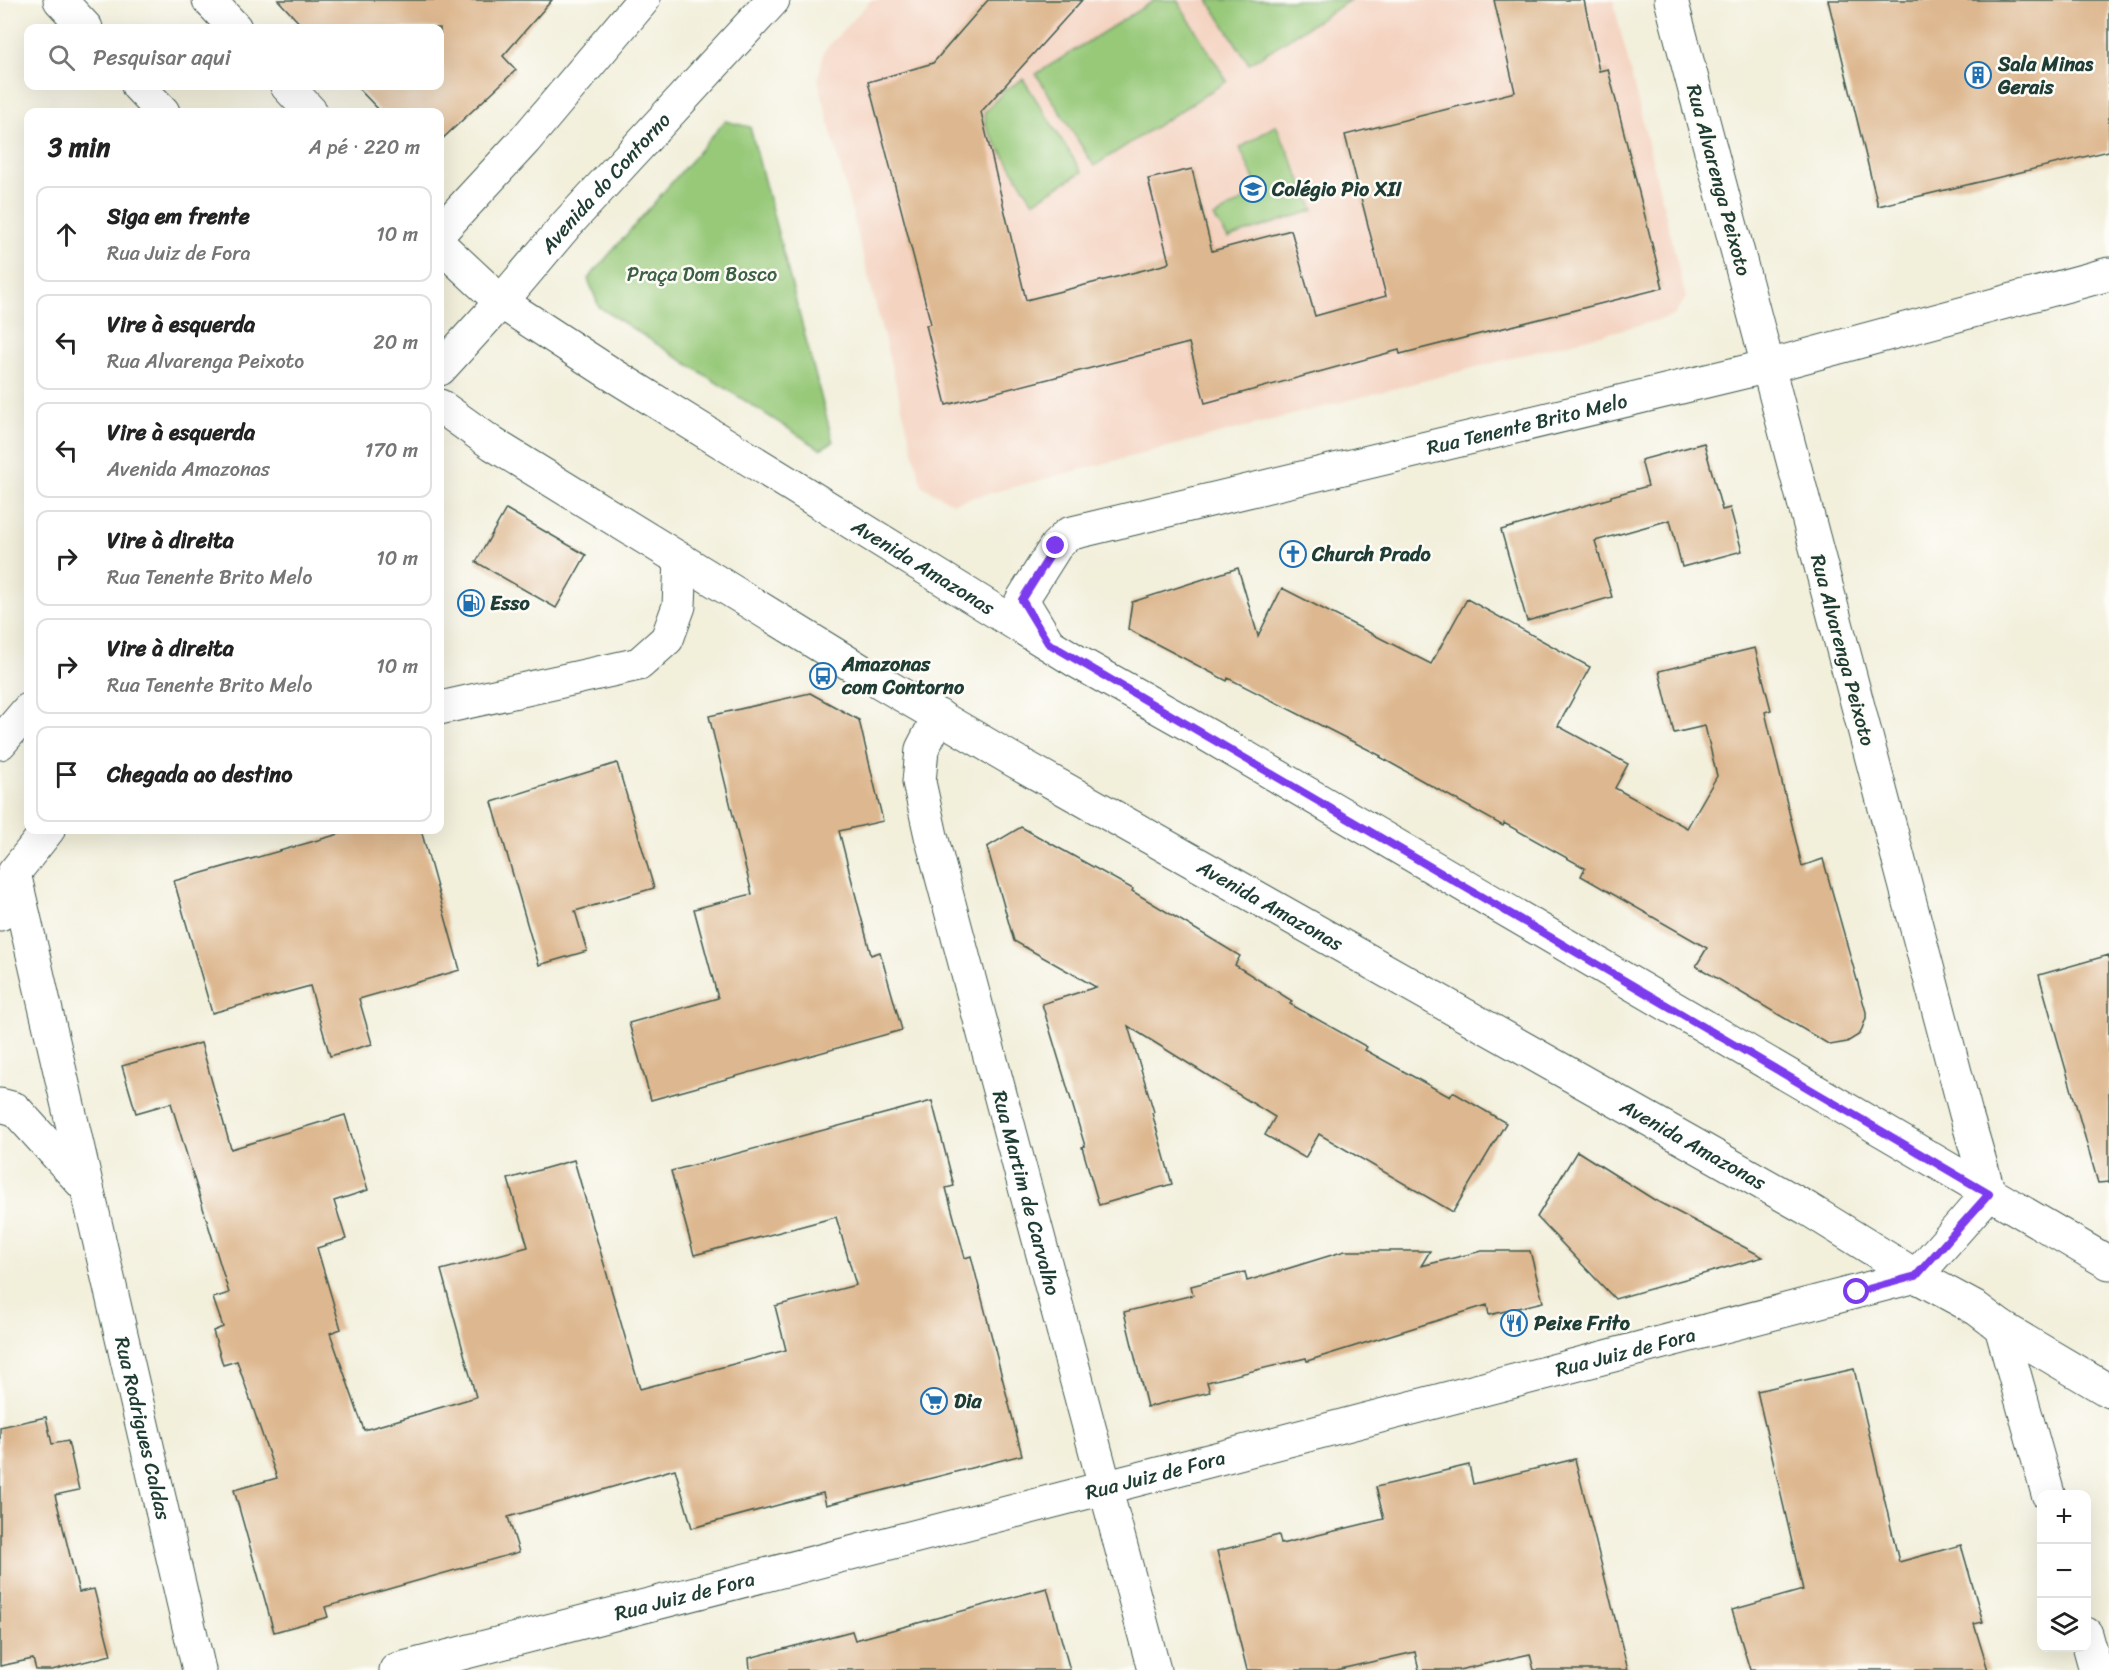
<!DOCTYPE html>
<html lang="pt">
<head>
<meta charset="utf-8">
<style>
  :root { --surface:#fff; --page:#f6f6f6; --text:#222; --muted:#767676; --line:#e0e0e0 }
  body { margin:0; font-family:Sriracha,sans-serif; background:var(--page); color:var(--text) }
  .controls { position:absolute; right:18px; bottom:18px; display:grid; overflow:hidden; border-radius:12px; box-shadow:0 6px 24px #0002 }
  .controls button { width:54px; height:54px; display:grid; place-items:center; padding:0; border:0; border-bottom:2px solid var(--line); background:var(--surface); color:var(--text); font:30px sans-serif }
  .stop { position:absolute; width:18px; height:18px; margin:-14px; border:4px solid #7c3aed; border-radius:50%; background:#fff }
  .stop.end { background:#7c3aed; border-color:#fff; box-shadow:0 2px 6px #0008 }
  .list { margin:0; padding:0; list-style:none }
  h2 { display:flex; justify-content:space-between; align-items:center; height:78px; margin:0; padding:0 24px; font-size:26px }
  h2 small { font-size:20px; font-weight:400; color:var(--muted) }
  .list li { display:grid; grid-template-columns:39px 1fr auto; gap:18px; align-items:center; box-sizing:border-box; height:96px; margin:0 12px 12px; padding:0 12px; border:2px solid var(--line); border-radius:12px }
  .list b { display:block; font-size:22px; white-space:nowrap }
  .list p { margin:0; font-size:20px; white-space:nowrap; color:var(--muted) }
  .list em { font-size:20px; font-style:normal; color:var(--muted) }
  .icon { flex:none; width:33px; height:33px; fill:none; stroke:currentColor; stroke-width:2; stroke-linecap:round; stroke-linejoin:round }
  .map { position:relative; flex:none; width:2109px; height:1670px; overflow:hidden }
  .search { position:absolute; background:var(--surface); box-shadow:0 6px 24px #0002; left:24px; top:24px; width:420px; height:66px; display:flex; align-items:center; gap:15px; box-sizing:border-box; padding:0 21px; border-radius:12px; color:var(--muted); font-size:22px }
  .panel { position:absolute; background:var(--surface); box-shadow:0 6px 24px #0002; left:24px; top:108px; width:420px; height:726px; border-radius:12px }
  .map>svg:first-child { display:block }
  .built { fill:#f4d3c1 }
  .green { fill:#97c979; stroke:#5b8356; stroke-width:1.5 }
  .building { fill:#ddb78f }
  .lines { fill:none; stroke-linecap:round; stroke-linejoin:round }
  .street-casing { stroke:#3f584d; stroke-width:35 }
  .secondary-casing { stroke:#3f584d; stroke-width:35 }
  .primary-casing { stroke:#3f584d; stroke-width:35 }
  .street { stroke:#fff; stroke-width:33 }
  .secondary { stroke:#fff; stroke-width:33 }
  .primary { stroke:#fff; stroke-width:33 }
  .route { stroke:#7c3aed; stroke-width:8 }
  .labels { text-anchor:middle; stroke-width:5; stroke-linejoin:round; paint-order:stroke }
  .poi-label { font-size:20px; font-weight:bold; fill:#1f3d34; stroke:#fdfcf7; text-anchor:start }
  .street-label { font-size:20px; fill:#1f3d34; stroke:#fdfcf7 }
  .park-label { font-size:20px; fill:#3d6045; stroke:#fdfcf7 }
</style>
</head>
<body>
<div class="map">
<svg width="2109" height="1670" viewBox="0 0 2109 1670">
  <rect width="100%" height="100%" fill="#fdfcf7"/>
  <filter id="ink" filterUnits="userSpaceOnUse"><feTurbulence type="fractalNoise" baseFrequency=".0167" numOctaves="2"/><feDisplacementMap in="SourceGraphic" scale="12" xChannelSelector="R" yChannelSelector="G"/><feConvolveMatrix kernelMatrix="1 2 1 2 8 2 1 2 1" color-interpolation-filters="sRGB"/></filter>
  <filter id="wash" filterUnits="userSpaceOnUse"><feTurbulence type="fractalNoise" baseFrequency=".008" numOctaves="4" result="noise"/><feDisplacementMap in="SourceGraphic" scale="24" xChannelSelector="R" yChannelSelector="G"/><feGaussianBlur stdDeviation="1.35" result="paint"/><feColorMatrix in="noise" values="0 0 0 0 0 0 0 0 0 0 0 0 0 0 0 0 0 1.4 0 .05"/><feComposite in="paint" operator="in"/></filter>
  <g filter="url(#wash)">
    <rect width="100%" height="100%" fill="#f2efdb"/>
    <path class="built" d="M 871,0 L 1613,0 L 1686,298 L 1674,316 L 952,503 L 922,486 L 818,80 L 824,51 Z"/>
    <path class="green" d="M 1155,0 L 1177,0 L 1227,81 L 1094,166 L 1036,74 Z
      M 1208,0 L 1350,0 L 1249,64 Z
      M 1023,79 L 1082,172 L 1033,202 L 987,129 L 984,113 L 1005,90 Z
      M 725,121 L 750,127 L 833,442 L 820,449 L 599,307 L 588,279 Z
      M 1276,125 L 1314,210 L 1228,238 L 1214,217 L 1259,191 L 1240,148 Z"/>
    <g id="blocks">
      <path class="building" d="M 278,0 L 552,0 L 503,56 L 516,70 L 440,141 L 440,112 L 381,112 L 356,86 L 440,86 L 440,28 L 304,28 Z
        M 988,0 L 1082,0 L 981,112 L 1026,300 L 1167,264 L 1169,262 L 1148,179 L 1192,169 L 1212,251 L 1291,230 L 1315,316 L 1386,296 L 1345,135 L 1515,92 L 1494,0 L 1584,0 L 1599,71 L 1608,69 L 1663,288 L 1400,354 L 1399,350 L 1205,403 L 1189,343 L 946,405 L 926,325 L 931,324 L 868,82 L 933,63 Z
        M 1828,0 L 2109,0 L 2109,151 L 1878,206 Z
        M 1704,443 L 1722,510 L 1730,508 L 1742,551 L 1682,567 L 1670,520 L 1595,541 L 1612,597 L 1527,621 L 1501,530 L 1611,498 L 1611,496 L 1648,486 L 1641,460 Z
        M 506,509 L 586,555 L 556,608 L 476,562 Z
        M 1238,568 L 1258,636 L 1282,588 L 1431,664 L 1467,599 L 1590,667 L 1558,726 L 1628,764 L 1615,788 L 1687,828 L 1717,776 L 1705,726 L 1674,733 L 1659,671 L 1755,648 L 1771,710 L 1765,712 L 1802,866 L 1823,859 L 1866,1012 L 1866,1018 L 1860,1034 L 1847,1042 L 1830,1045 L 1696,966 L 1707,948 L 1581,876 L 1585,868 L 1504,823 L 1503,826 L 1380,757 L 1381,756 L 1228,678 L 1227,681 L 1128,629 L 1132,602 Z
        M 810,693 L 859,720 L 883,821 L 839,831 L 871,955 L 880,952 L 902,1030 L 651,1100 L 629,1023 L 718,998 L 694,909 L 752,894 L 709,716 Z
        M 617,763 L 654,888 L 575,911 L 587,951 L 539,965 L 492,802 Z
        M 1021,827 L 1133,889 L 1132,891 L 1240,956 L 1235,965 L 1292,1001 L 1290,1004 L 1367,1047 L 1365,1050 L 1450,1097 L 1453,1092 L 1506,1123 L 1453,1212 L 1319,1134 L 1305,1158 L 1265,1135 L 1275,1117 L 1128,1026 L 1154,1112 L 1152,1113 L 1172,1184 L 1099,1205 L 1082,1147 L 1085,1146 L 1042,1004 L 1096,987 L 1014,941 L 987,847 Z
        M 353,830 L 421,830 L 460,970 L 359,999 L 372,1044 L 330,1056 L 310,986 L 212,1013 L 174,881 Z
        M 2109,955 L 2109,1182 L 2098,1183 L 2039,975 Z
        M 201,1043 L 231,1149 L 345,1115 L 368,1190 L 334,1201 L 346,1239 L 317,1248 L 341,1329 L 330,1333 L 364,1430 L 476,1397 L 441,1270 L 528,1247 L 508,1179 L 574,1160 L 640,1389 L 786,1350 L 775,1306 L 856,1285 L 836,1217 L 694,1255 L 671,1171 L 932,1101 L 954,1186 L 946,1188 L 965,1258 L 971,1256 L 1022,1455 L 826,1505 L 823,1493 L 692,1528 L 675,1469 L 508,1517 L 519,1552 L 325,1607 L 328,1617 L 274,1632 L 234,1490 L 277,1478 L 237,1361 L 223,1365 L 213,1331 L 223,1327 L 213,1298 L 229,1293 L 171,1103 L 136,1113 L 122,1066 Z
        M 1577,1151 L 1653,1199 L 1763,1257 L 1615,1299 L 1537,1217 Z
        M 1345,1251 L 1430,1251 L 1421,1266 L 1482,1251 L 1530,1251 L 1543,1302 L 1489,1315 L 1487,1305 L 1307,1361 L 1306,1358 L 1207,1382 L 1210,1392 L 1147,1407 L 1124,1312 L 1193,1295 L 1191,1286 L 1245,1272 L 1247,1281 Z
        M 1854,1369 L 1899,1562 L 1961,1545 L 1983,1622 L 1974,1624 L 1988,1670 L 1750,1670 L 1732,1610 L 1803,1590 L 1757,1391 Z
        M 46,1417 L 52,1444 L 68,1441 L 79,1490 L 55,1495 L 79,1592 L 94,1589 L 111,1655 L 52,1670 L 36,1670 L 33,1659 L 0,1666 L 0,1427 Z
        M 1575,1459 L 1628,1670 L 1534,1670 L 1530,1654 L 1459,1670 L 1419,1670 L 1415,1652 L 1336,1670 L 1247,1670 L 1217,1551 L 1279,1535 L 1281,1544 L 1384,1519 L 1376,1487 L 1469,1465 L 1473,1484 Z
        M 1047,1588 L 1070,1670 L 750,1670 L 749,1658 L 852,1631 L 855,1640 Z"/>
    </g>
  </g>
  <g filter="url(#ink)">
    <use href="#blocks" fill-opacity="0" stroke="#3f584d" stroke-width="1.5"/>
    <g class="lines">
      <defs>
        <g id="street">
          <path id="s1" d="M 1048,643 L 1022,600 L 1056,546 L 1068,534 L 1769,366 L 2109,274"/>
          <path d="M 440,708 L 639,664 L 667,639 L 679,606 L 681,559"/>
          <path d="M 2001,1327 L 2048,1494"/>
          <path d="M 2086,1634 L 2096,1670"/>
          <path id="s2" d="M 396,1670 L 1166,1472 L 1916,1276 L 1989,1193 L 1966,1114 L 1671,0"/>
        </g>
        <g id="secondary">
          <path id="s3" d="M 939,716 L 922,749 L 919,782 L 931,836 L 1154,1670"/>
          <path id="s4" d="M 14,873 L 199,1670"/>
          <path d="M 0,1105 L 15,1109 L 84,1185"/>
        </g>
        <g id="primary">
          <path d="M 60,0 L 86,28"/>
          <path d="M 209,0 L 235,28"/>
          <path d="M 138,86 L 163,112"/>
          <path d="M 287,86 L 311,112"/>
          <path d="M 440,232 L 525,140 L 643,0"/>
          <path id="s5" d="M 440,245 L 501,302 L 610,373 L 1076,661 L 1209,736 L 2109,1263"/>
          <path id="s6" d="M 440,369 L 501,302 L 566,225 L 773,0"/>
          <path id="s7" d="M 440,406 L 493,444 L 868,675 L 1015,761 L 1808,1209 L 1916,1276 L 1977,1309 L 2001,1327 L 2109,1391"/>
          <path d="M 0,743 L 28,710"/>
          <path d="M 0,914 L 14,873 L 48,830"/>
        </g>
      </defs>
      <use href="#street" class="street-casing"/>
      <use href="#secondary" class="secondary-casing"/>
      <use href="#primary" class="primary-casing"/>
      <use href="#street" class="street"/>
      <use href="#secondary" class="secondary"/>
      <use href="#primary" class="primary"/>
    </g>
  </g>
  <g class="lines" filter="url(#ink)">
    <path class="route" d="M 1056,546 L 1022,600 L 1048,643 L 1989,1194 L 1916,1276 L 1857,1292"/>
  </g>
  <defs>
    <symbol id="building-ring" viewBox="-11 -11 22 22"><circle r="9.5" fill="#fdfcf7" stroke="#1f6fb2" stroke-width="1.5"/><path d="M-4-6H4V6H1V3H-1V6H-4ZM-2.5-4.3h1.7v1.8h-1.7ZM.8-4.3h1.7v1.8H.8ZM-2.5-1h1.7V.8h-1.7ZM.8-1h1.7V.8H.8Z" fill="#1f6fb2"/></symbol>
    <symbol id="school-ring" viewBox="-11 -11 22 22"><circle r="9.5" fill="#fdfcf7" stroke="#1f6fb2" stroke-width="1.5"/><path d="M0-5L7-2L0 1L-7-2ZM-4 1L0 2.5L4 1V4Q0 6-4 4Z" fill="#1f6fb2"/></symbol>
    <symbol id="church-ring" viewBox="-11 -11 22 22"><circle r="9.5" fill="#fdfcf7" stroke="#1f6fb2" stroke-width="1.5"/><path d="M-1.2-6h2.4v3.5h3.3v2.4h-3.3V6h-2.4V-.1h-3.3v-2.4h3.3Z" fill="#1f6fb2"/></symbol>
    <symbol id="fuel-ring" viewBox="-11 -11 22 22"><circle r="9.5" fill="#fdfcf7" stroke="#1f6fb2" stroke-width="1.5"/><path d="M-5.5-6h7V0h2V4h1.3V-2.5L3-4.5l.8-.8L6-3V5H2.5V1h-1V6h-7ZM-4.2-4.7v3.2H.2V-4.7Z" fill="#1f6fb2"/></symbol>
    <symbol id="bus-ring" viewBox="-11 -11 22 22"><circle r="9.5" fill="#fdfcf7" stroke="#1f6fb2" stroke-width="1.5"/><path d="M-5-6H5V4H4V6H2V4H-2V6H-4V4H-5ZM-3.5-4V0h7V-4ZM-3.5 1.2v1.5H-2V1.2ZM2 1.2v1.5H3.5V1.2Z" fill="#1f6fb2"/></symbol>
    <symbol id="restaurant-ring" viewBox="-11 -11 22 22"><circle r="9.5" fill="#fdfcf7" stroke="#1f6fb2" stroke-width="1.5"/><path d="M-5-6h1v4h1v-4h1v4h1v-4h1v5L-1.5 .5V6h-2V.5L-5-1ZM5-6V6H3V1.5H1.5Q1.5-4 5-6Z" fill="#1f6fb2"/></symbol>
    <symbol id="supermarket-ring" viewBox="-11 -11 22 22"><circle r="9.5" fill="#fdfcf7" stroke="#1f6fb2" stroke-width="1.5"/><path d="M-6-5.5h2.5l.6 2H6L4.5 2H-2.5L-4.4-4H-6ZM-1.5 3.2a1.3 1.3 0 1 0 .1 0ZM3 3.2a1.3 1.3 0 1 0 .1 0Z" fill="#1f6fb2"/></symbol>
  </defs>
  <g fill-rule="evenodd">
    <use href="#building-ring" x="1963" y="60" width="30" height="30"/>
    <use href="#school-ring" x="1238" y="174" width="30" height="30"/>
    <use href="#church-ring" x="1278" y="539" width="30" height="30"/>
    <use href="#fuel-ring" x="456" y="588" width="30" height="30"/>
    <use href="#bus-ring" x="808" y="661" width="30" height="30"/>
    <use href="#restaurant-ring" x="1499" y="1308" width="30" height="30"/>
    <use href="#supermarket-ring" x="919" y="1386" width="30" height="30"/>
  </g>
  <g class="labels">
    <g class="poi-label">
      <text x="1998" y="71">Sala Minas<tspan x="1998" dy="23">Gerais</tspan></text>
      <text x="1272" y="196">Colégio Pio XII</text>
      <text x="1312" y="561">Church Prado</text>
      <text x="490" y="610">Esso</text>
      <text x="842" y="671">Amazonas<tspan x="842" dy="23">com Contorno</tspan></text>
      <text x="1534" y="1330">Peixe Frito</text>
      <text x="954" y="1408">Dia</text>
    </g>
    <g class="street-label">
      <text transform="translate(1719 180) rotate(75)" y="7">Rua Alvarenga Peixoto</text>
      <text dy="7" stroke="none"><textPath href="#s6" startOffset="249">Avenida do Contorno</textPath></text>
      <text dy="7" stroke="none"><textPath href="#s1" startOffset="603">Rua Tenente Brito Melo</textPath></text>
      <text dy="7" stroke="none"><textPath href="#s5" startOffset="582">Avenida Amazonas</textPath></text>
      <text transform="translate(1843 650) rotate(75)" y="7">Rua Alvarenga Peixoto</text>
      <text dy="7" stroke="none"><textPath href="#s7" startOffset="969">Avenida Amazonas</textPath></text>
      <text dy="7" stroke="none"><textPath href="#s7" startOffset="1455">Avenida Amazonas</textPath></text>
      <text dy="7" stroke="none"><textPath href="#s3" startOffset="495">Rua Martim de Carvalho</textPath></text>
      <text dy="7" stroke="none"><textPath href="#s2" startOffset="1270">Rua Juiz de Fora</textPath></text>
      <text dy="7" stroke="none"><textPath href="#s4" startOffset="570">Rua Rodrigues Caldas</textPath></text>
      <text dy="7" stroke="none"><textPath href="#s2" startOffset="784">Rua Juiz de Fora</textPath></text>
      <text dy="7" stroke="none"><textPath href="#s2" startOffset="298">Rua Juiz de Fora</textPath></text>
    </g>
    <g class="park-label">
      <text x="702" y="281">Praça Dom Bosco</text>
    </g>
  </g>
</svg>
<div class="controls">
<button>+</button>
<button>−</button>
<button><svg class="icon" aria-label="layers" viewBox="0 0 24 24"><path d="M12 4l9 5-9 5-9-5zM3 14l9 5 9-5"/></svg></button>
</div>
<div class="stop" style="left:1857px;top:1292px"></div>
<div class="stop end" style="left:1056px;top:546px"></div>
<div class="search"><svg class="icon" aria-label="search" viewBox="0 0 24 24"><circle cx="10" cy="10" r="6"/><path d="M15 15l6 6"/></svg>Pesquisar aqui</div>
<section class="panel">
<h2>3 min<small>A pé · 220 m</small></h2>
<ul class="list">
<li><svg class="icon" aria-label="ahead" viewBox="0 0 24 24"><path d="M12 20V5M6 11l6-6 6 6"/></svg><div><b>Siga em frente</b><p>Rua Juiz de Fora</p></div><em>10 m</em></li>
<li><svg class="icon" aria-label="left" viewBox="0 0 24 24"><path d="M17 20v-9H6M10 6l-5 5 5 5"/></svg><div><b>Vire à esquerda</b><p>Rua Alvarenga Peixoto</p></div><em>20 m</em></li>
<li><svg class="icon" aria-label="left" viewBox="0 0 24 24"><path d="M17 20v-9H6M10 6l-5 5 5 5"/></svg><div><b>Vire à esquerda</b><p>Avenida Amazonas</p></div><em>170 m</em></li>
<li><svg class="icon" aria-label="right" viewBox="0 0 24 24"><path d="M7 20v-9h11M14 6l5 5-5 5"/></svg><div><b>Vire à direita</b><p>Rua Tenente Brito Melo</p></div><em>10 m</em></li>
<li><svg class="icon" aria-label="right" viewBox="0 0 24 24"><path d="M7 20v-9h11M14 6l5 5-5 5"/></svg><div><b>Vire à direita</b><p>Rua Tenente Brito Melo</p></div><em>10 m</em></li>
<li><svg class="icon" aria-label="arrive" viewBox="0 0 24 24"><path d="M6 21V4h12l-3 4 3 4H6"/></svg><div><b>Chegada ao destino</b></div></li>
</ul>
</section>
</div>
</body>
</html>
